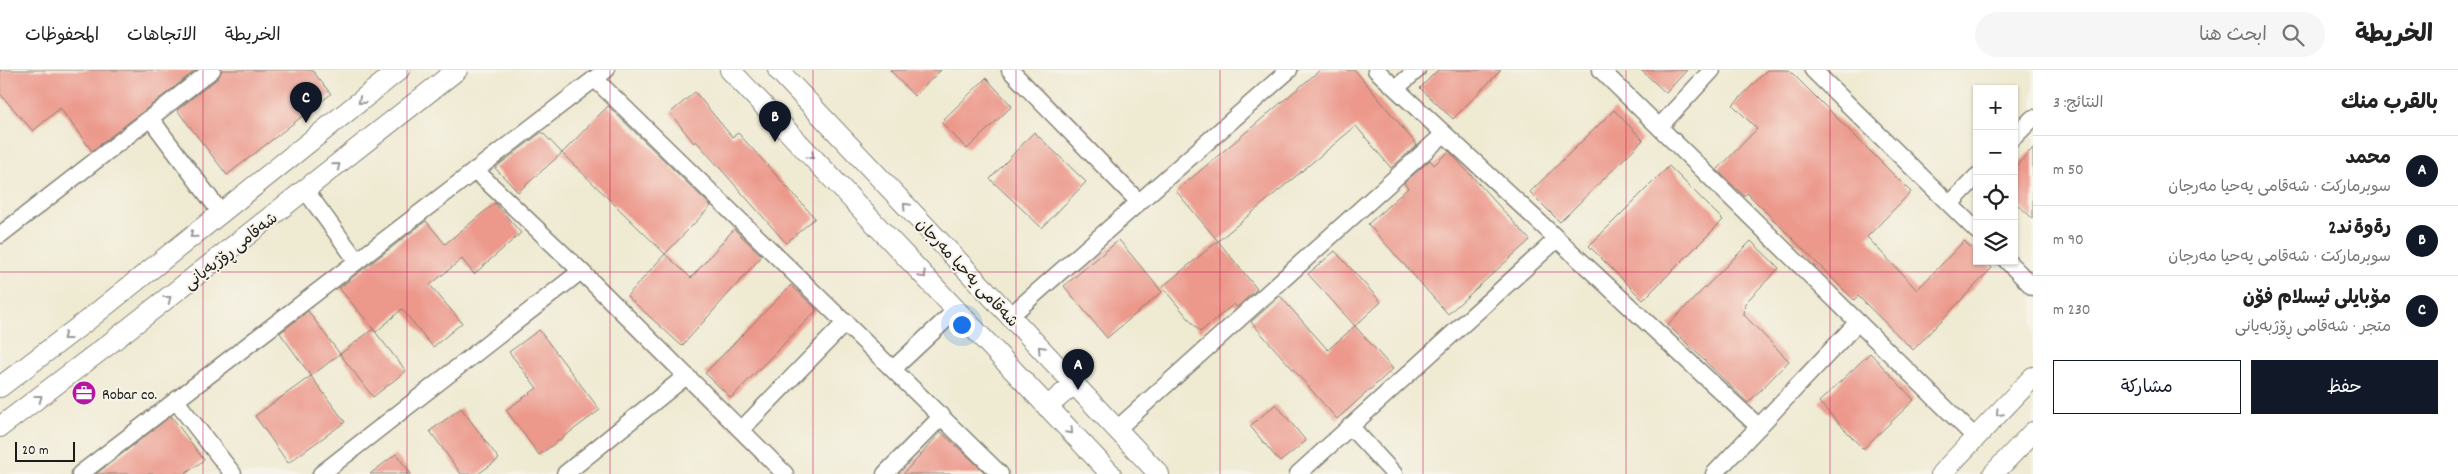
<!DOCTYPE html>
<html lang="ar">
<head>
<meta charset="utf-8">
<style>
  :root { --surface:#fff; --page:#f6f6f6; --text:#222; --muted:#767676; --line:#e0e0e0; --accent:#111827 }
  body { margin:0; font-family:Dekko,"Playpen Sans Arabic",sans-serif; background:var(--page); color:var(--text); direction:rtl }
  .controls { position:absolute; right:15px; top:15px; display:grid; overflow:hidden; border-radius:0px; box-shadow:0 1px 4px #0004 }
  .controls button { width:45px; height:45px; display:grid; place-items:center; padding:0; border:0; border-bottom:1px solid var(--line); background:var(--surface); color:var(--text); font:25px sans-serif }
  .scale { position:absolute; left:15px; bottom:12px; width:60px; box-sizing:border-box; padding-left:5px; border:2px solid #1c1c1c; border-top:0; font-size:14px; line-height:18px; white-space:nowrap; color:#1c1c1c; -webkit-text-stroke:4px #f7f3e8; paint-order:stroke }
  .you { position:absolute; left:961px; top:254px; width:18px; height:18px; margin:-12px; border:4px solid #fff; border-radius:50%; background:#1a73e8; box-shadow:0 0 0 8px #1a73e833 }
  .badge { display:grid; place-items:center; width:32px; height:32px; border-radius:50%; background:var(--accent); color:#fff; font-size:16px; font-weight:700 }
  .pin { position:absolute; translate:-50% -41px; filter:drop-shadow(0 1px 2px #0008) }
  .pin::after { content:''; position:absolute; top:26px; width:18px; height:15px; background:inherit; clip-path:polygon(0 0,100% 0,50% 100%) }
  .list { margin:0; padding:0; list-style:none }
  h2 { display:flex; justify-content:space-between; align-items:center; height:65px; margin:0; padding:0 20px; font-size:21px }
  h2 small { font-size:16px; font-weight:400; color:var(--muted) }
  .list li { display:grid; grid-template-columns:32px 1fr auto; gap:15px; align-items:center; box-sizing:border-box; height:70px; padding:0 20px; border-top:1px solid var(--line) }
  .list b { display:block; font-size:19px; white-space:nowrap }
  .list p { margin:0; font-size:16px; white-space:nowrap; color:var(--muted) }
  .list em { font-size:16px; font-style:normal; color:var(--muted) }
  .actions { display:flex; gap:10px; padding:15px 20px }
  .actions a { flex:1; padding:11px 0; border:1px solid var(--accent); border-radius:0px; text-align:center; font-size:18px; color:var(--accent) }
  .actions .main { background:var(--accent); color:#fff }
  .icon { flex:none; width:28px; height:28px; fill:none; stroke:currentColor; stroke-width:2; stroke-linecap:round; stroke-linejoin:round }
  .map { position:relative; flex:none; width:2033px; height:404px; overflow:hidden; direction:ltr }
  header { display:flex; align-items:center; gap:30px; box-sizing:border-box; height:70px; padding:0 25px; background:var(--surface); border-bottom:1px solid var(--line) }
  header strong { font-size:24px }
  nav { display:flex; gap:28px; margin-inline-start:auto; font-size:18px }
  .search { width:350px; height:45px; background:var(--page); display:flex; align-items:center; gap:12px; box-sizing:border-box; padding:0 18px; border-radius:28px; color:var(--muted); font-size:19px }
  main { display:flex }
  aside { flex:1; background:var(--surface) }
  .map>svg:first-child { display:block }
  .building { fill:#ec988b }
  .lines { fill:none; stroke-linecap:round; stroke-linejoin:round }
  .minor-casing { stroke:#868377; stroke-width:19 }
  .tertiary-casing { stroke:#868377; stroke-width:22 }
  .minor { stroke:#fff; stroke-width:16 }
  .tertiary { stroke:#fff; stroke-width:20 }
  .oneway { stroke:#999 }
  .grid { fill:none; stroke:#c2185b; stroke-width:1; stroke-opacity:0.55 }
  .labels { text-anchor:middle; stroke-width:4; stroke-linejoin:round; paint-order:stroke }
  .street-label { font-size:16px; fill:#1c1c1c; stroke:#f7f3e8 }
  .poi-label { font-size:16px; fill:#1c1c1c; stroke:#f7f3e8; text-anchor:start }
</style>
</head>
<body>
<header>
<strong>الخريطة</strong>
<div class="search"><svg class="icon" aria-label="search" viewBox="0 0 24 24"><circle cx="10" cy="10" r="6"/><path d="M15 15l6 6"/></svg>ابحث هنا</div>
<nav><a>الخريطة</a><a>الاتجاهات</a><a>المحفوظات</a></nav>
</header>
<main>
<aside>
<h2>بالقرب منك<small>النتائج: 3</small></h2>
<ul class="list">
<li><span class="badge">A</span><div><b>محمد</b><p>سوبرماركت · شەقامی یەحیا مەرجان</p></div><em>50 m</em></li>
<li><span class="badge">B</span><div><b>رةوةند2</b><p>سوبرماركت · شەقامی یەحیا مەرجان</p></div><em>90 m</em></li>
<li><span class="badge">C</span><div><b>مۆبایلی ئیسلام فۆن</b><p>متجر · شەقامی ڕۆژبەیانی</p></div><em>230 m</em></li>
</ul>
<div class="actions"><a class="main">حفظ</a><a>مشاركة</a></div>
</aside>
<div class="map">
<svg width="2033" height="404" viewBox="0 0 2033 404">
  <rect width="100%" height="100%" fill="#f7f3e8"/>
  <filter id="ink" filterUnits="userSpaceOnUse"><feTurbulence type="fractalNoise" baseFrequency=".02" numOctaves="2"/><feDisplacementMap in="SourceGraphic" scale="10" xChannelSelector="R" yChannelSelector="G"/><feConvolveMatrix kernelMatrix="1 2 1 2 8 2 1 2 1" color-interpolation-filters="sRGB"/></filter>
  <filter id="wash" filterUnits="userSpaceOnUse"><feTurbulence type="fractalNoise" baseFrequency=".0096" numOctaves="4" result="noise"/><feDisplacementMap in="SourceGraphic" scale="20" xChannelSelector="R" yChannelSelector="G"/><feGaussianBlur stdDeviation="1.12" result="paint"/><feColorMatrix in="noise" values="0 0 0 0 0 0 0 0 0 0 0 0 0 0 0 0 0 1.4 0 .05"/><feComposite in="paint" operator="in"/></filter>
  <g filter="url(#wash)">
    <rect width="100%" height="100%" fill="#efead2"/>
    <g id="blocks">
      <path class="building" d="M 0,0 L 196,0 L 92,81 L 60,38 L 33,61 L 0,24 Z
        M 222,0 L 312,0 L 331,24 L 227,105 L 177,40 L 218,8 Z
        M 890,0 L 941,0 L 914,26 Z
        M 1320,0 L 1355,0 L 1417,75 L 1391,98 L 1356,56 L 1218,171 L 1176,121 Z
        M 1438,0 L 1501,0 L 1453,49 L 1420,18 Z
        M 1641,0 L 1687,0 L 1666,23 Z
        M 1767,0 L 1789,0 L 1911,122 L 1867,167 L 1917,220 L 1964,171 L 1977,183 L 1977,191 L 1985,191 L 1992,198 L 1913,280 L 1858,226 L 1854,230 L 1747,123 L 1744,126 L 1717,100 L 1757,59 L 1733,35 Z
        M 986,8 L 1012,36 L 967,79 L 941,52 Z
        M 695,22 L 732,67 L 738,63 L 815,148 L 786,173 L 696,71 L 694,73 L 670,43 Z
        M 608,36 L 711,136 L 665,184 L 562,83 Z
        M 1614,40 L 1643,70 L 1560,152 L 1530,122 Z
        M 542,62 L 562,83 L 518,122 L 495,98 Z
        M 1034,62 L 1086,112 L 1042,158 L 990,109 Z
        M 2033,78 L 2033,149 L 2014,131 L 2014,98 Z
        M 1449,81 L 1530,170 L 1448,244 L 1368,154 L 1408,118 L 1404,113 L 1430,90 L 1434,95 Z
        M 1669,96 L 1723,150 L 1643,230 L 1589,176 Z
        M 495,133 L 521,163 L 474,204 L 462,189 L 430,215 L 462,253 L 433,277 L 402,239 L 376,262 L 339,218 L 426,151 L 445,174 Z
        M 734,159 L 762,186 L 682,276 L 627,226 L 665,184 L 691,208 Z
        M 1119,170 L 1162,222 L 1107,268 L 1064,216 Z
        M 1218,171 L 1257,219 L 1237,237 L 1234,234 L 1200,262 L 1162,217 Z
        M 1751,171 L 1779,198 L 1745,233 L 1744,245 L 1789,291 L 1748,333 L 1668,255 Z
        M 1335,181 L 1381,232 L 1355,256 L 1308,204 Z
        M 791,215 L 817,240 L 731,328 L 705,303 Z
        M 1280,226 L 1328,280 L 1355,256 L 1393,299 L 1337,349 L 1251,252 Z
        M 308,241 L 340,284 L 311,306 L 280,263 Z
        M 373,259 L 406,301 L 373,327 L 340,284 Z
        M 539,260 L 600,340 L 539,385 L 506,340 L 537,318 L 509,282 Z
        M 1870,283 L 1914,330 L 1863,379 L 1819,332 Z
        M 311,306 L 345,352 L 288,393 L 255,346 Z
        M 1276,334 L 1306,371 L 1280,392 L 1250,356 Z
        M 461,338 L 499,389 L 478,404 L 461,404 L 430,361 Z
        M 171,346 L 204,390 L 185,404 L 96,404 Z
        M 941,362 L 975,393 L 986,404 L 903,404 Z
        M 396,384 L 411,404 L 370,404 Z"/>
    </g>
  </g>
  <g filter="url(#ink)">
    <use href="#blocks" fill-opacity="0" stroke="#868377" stroke-width="1"/>
    <g class="lines">
      <defs>
        <path id="minor" d="M 1010,0 L 1138,131
          M 1376,0 L 1759,357
          M 1601,0 L 1976,368
          M 1813,0 L 1977,161
          M 595,9 L 1000,404
          M 1396,18 L 1417,0
          M 150,48 L 221,143
          M 1660,56 L 1712,0
          M 2014,67 L 2033,48
          M 475,100 L 581,201 L 785,404
          M 306,121 L 357,191
          M 1950,134 L 1977,106
          M 0,165 L 212,0
          M 2007,191 L 2033,217
          M 1010,246 L 1289,0
          M 893,299 L 956,240
          M 176,331 L 233,404
          M 1350,356 L 1394,404
          M 1117,359 L 1444,64
          M 741,360 L 846,252
          M 80,404 L 606,0
          M 321,404 L 581,201
          M 565,404 L 686,306
          M 885,404 L 942,346
          M 1298,404 L 1557,169
          M 1714,404 L 1858,252"/>
        <path id="tertiary" d="M 730,0 L 1111,404
          M 778,0 L 1159,404
          M 0,317 L 89,249 L 399,0
          M 1047,337 L 1074,314
          M 0,357 L 109,274 L 457,0
          M 1941,404 L 2033,307
          M 1993,404 L 2033,362"/>
      </defs>
      <use href="#minor" class="minor-casing"/>
      <use href="#tertiary" class="tertiary-casing"/>
      <use href="#minor" class="minor"/>
      <use href="#tertiary" class="tertiary"/>
    </g>
    <defs><path id="oneway-chevron" d="M-2-3.5L2.5 0L-2 3.5" fill="none" stroke-width="1.6" stroke-linecap="round" stroke-linejoin="round" transform="scale(1.25)"/></defs>
    <g class="oneway">
      <use href="#oneway-chevron" transform="translate(361 31) rotate(141)"/>
      <use href="#oneway-chevron" transform="translate(811 86) rotate(47)"/>
      <use href="#oneway-chevron" transform="translate(337 96) rotate(-39)"/>
      <use href="#oneway-chevron" transform="translate(906 136) rotate(-133)"/>
      <use href="#oneway-chevron" transform="translate(193 165) rotate(141)"/>
      <use href="#oneway-chevron" transform="translate(923 205) rotate(47)"/>
      <use href="#oneway-chevron" transform="translate(168 229) rotate(-38)"/>
      <use href="#oneway-chevron" transform="translate(66 267) rotate(143)"/>
      <use href="#oneway-chevron" transform="translate(1041 279) rotate(-133)"/>
      <use href="#oneway-chevron" transform="translate(39 328) rotate(-37)"/>
      <use href="#oneway-chevron" transform="translate(1999 343) rotate(133)"/>
      <use href="#oneway-chevron" transform="translate(1070 361) rotate(47)"/>
    </g>
  </g>
  <path class="grid" d="M 203,0 L 203,404M 407,0 L 407,404M 610,0 L 610,404M 813,0 L 813,404M 1016,0 L 1016,404M 1220,0 L 1220,404M 1423,0 L 1423,404M 1626,0 L 1626,404M 1830,0 L 1830,404M 0,202 L 2033,202"/>
  <defs>
    <symbol id="office-disc" viewBox="-11 -11 22 22"><circle r="9.5" fill="#b5179e" stroke="#f7f3e8"/><path d="M-6-3h4V-5.5h4V-3h4V5H-6ZM-1-4.5V-3h2v-1.5ZM-6 0V1H6V0Z" fill="#fff"/></symbol>
  </defs>
  <g fill-rule="evenodd">
    <use href="#office-disc" x="70" y="309" width="28" height="28"/>
  </g>
  <g class="labels">
    <g class="street-label">
      <text transform="translate(230 180) rotate(-38)" y="6">شەقامی ڕۆژبەیانی</text>
      <text transform="translate(968 202) rotate(47)" y="6">شەقامی یەحیا مەرجان</text>
    </g>
    <g class="poi-label">
      <text x="102" y="329">Robar co.</text>
    </g>
  </g>
</svg>
<div class="controls">
<button>+</button>
<button>−</button>
<button><svg class="icon" aria-label="locate" viewBox="0 0 24 24"><circle cx="12" cy="12" r="6"/><path d="M12 2v4M12 18v4M2 12h4M18 12h4"/></svg></button>
<button><svg class="icon" aria-label="layers" viewBox="0 0 24 24"><path d="M12 4l9 5-9 5-9-5zM3 14l9 5 9-5"/></svg></button>
</div>
<div class="scale">20 m</div>
<div class="you"></div>
<div class="pin badge" style="left:1078px;top:320px">A</div>
<div class="pin badge" style="left:775px;top:72px">B</div>
<div class="pin badge" style="left:306px;top:53px">C</div>
</div>
</main>
</body>
</html>
